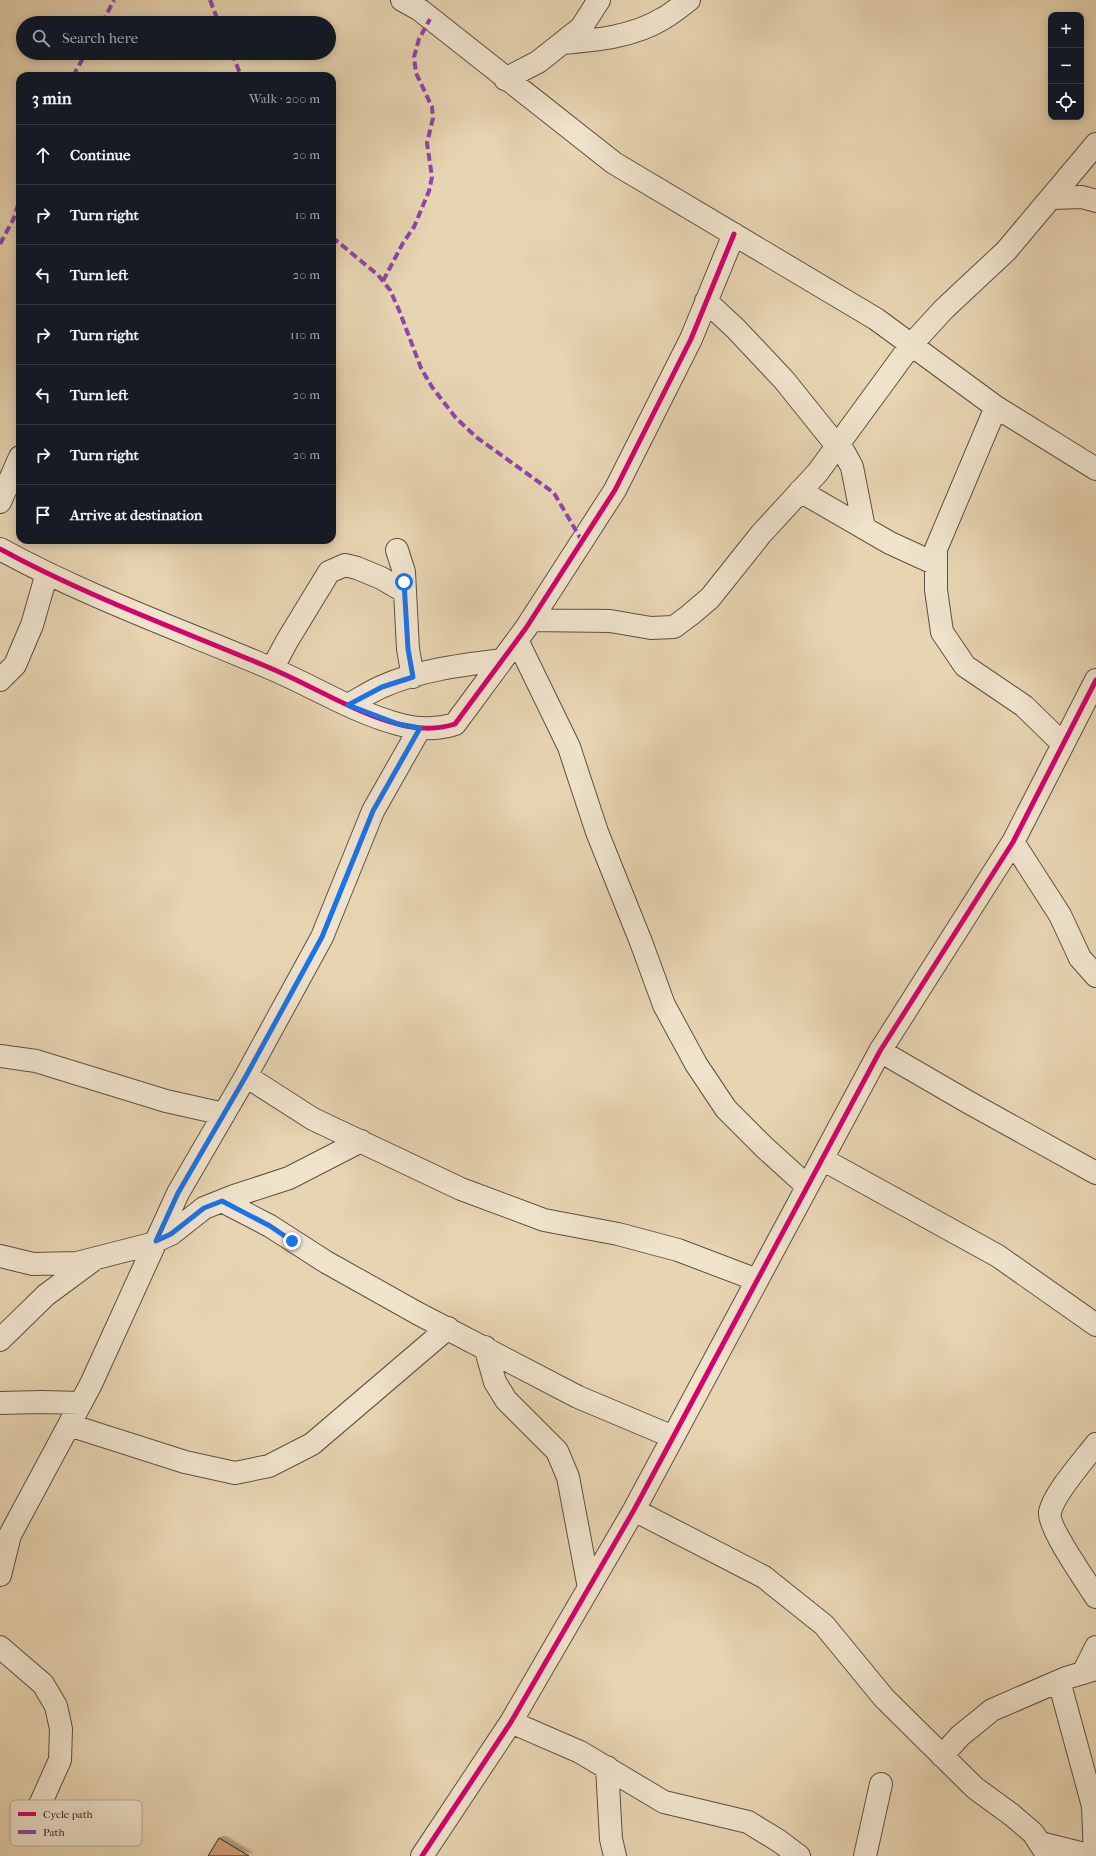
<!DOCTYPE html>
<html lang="en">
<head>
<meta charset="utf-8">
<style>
  :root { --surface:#171b24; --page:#20242c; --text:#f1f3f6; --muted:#9ea1a6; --line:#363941 }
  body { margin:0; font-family:"IM FELL French Canon",serif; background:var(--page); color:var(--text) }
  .controls { position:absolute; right:12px; top:12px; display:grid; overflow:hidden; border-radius:8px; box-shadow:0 2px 10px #0003 }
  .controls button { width:36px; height:36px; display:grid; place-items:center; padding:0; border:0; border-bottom:1px solid var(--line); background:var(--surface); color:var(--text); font:20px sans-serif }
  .stop { position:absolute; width:12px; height:12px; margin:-9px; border:3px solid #1a73e8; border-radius:50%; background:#fff }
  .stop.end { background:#1a73e8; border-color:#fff; box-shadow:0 1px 4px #0008 }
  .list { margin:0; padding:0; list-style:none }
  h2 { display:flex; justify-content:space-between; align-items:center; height:52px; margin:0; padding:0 16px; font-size:17px }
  h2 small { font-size:13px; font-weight:400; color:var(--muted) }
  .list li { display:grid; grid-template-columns:26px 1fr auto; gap:12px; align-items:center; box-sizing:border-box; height:60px; padding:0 16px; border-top:1px solid var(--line) }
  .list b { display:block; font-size:15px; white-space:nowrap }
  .list em { font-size:13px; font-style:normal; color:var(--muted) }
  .icon { flex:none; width:22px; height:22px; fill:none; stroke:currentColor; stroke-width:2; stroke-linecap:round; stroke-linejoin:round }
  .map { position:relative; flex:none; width:1096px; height:1856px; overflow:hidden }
  .search { position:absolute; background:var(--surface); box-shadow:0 2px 10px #0003; left:16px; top:16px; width:320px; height:44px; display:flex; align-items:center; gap:10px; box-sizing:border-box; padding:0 14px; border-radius:22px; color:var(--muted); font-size:15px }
  .panel { position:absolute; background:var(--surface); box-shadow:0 2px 10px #0003; left:16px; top:72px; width:320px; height:472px; border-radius:12px }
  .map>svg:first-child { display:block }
  .building { fill:#d4a17c; stroke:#30241e; filter:url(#shadow) }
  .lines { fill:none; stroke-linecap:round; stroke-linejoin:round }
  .minor-casing { stroke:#5e5043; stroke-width:24 }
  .minor { stroke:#efe3cc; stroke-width:22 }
  .quiet { stroke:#8e44ad; stroke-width:4; stroke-dasharray:8 4; stroke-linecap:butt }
  .cycleway-casing { stroke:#efe3cc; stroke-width:8 }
  .cycleway { stroke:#d6006c; stroke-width:5 }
  .route { stroke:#1a73e8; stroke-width:5 }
  .key { fill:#efe3cc; stroke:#b6aa98; stroke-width:1 }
  .key-label { font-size:11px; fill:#30241e }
</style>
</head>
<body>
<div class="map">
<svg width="1096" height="1856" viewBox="0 0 1096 1856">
  <defs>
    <filter id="shadow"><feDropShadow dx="3.5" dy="-3.5" stdDeviation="1" flood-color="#0004"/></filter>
  </defs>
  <rect width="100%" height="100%" fill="#e7d4b1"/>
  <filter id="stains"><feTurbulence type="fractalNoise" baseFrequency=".005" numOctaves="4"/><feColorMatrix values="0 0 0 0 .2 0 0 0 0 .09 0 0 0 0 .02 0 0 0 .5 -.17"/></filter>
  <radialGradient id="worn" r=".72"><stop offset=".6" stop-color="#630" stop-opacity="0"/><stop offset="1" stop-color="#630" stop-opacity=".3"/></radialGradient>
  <path class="building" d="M 219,1838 L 249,1856 L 208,1856 Z"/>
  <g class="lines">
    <defs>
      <path id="minor" d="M 402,0 L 420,10 L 614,163 L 876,319 L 996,407 L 1096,469
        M 562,43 C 597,40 633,37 664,18 C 673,13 681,6 689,0
        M 505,79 L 538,62 L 581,28 L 599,0
        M 1052,198 L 1082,197 L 1096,201
        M 706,301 L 736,329 L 784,380 L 837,446
        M 996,407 L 936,549 L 936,590 L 942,632 L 965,666 L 1024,706 L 1063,744
        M 839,443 L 852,467 L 864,528
        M 800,491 L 890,543 L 936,564
        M 0,502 L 20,457
        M 0,549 C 84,595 175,628 263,665 C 308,683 350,711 398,724 C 415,729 437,730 455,724 L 526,628 L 615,490 L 691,339 L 734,234
        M 397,550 L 404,572 L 408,649 L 413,677
        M 531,620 L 610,621 L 651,628 L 674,627 L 690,615 L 710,598 L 761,534 L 818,472 L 911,345 L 944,309 L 1006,251 L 1096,144
        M 517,640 L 569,747 L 597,832 L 641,942 L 664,1005 L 696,1064 L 726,1109 L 765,1148 L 807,1186
        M 272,669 L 287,641 L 329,572 L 345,565 L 357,568 L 381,578 L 405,592
        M 0,680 L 15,665 L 32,625 L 47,573
        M 348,705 C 359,699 370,692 381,687 C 419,670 462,665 502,660
        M 1013,842 L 1060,915 L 1080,958 L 1096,976
        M 880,1051 L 968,1102 L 1096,1173
        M 0,1056 L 36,1061 L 166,1101 L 224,1114
        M 246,1076 L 313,1119 L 461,1189 L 544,1220 L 618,1234 L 678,1250 L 757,1280
        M 822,1159 L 998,1256 L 1096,1325
        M 222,1201 L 270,1226 L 326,1262 L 417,1313 L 578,1397 L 673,1437
        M 156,1241 L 171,1234 L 204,1208 L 234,1196 L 289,1178 L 361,1141
        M 0,1256 L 33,1264 L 77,1263 L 155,1243
        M 0,1340 L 46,1295 L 92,1261
        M 485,1347 L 495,1382 L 506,1400 L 557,1451 L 568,1477 L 589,1588
        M 0,1403 L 41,1402 L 81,1403
        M 69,1425 L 185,1462 L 235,1473 L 269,1466 L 312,1444 L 448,1328
        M 1096,1444 C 1084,1460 1054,1493 1050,1512 C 1047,1526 1087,1583 1096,1597
        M 634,1510 L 764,1577 L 824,1625 L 884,1698 L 975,1788 L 1012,1815 L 1033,1833 L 1048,1856
        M 0,1575 L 10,1535 L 91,1384 L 178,1193 L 246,1076 L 322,937 L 373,811 L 420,728
        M 0,1647 L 43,1684 L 56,1706 L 61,1729 L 60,1760 L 34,1818
        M 1083,1673 L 1096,1647
        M 1059,1681 L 1093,1806 L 1095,1856
        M 511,1722 L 580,1752 L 664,1802 L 748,1822 L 779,1841 L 799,1856
        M 942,1756 L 960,1736 L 992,1710 L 1066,1678 L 1096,1669
        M 607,1767 L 611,1839 L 615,1856
        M 1040,1843 L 1092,1856
        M 422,1856 L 511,1722 L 634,1510 L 880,1051 L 1013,842 L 1096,680
        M 865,1856 L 881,1784"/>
    </defs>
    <use href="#minor" class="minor-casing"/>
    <use href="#minor" class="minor"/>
    <path class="quiet" d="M 210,0 L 219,23
      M 102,23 L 114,0
      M 232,53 L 241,76
      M 73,76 L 86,53
      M 332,237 L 378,275 L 390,290 L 399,310 L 421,368 L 432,387 L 456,418 L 476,437 L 554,493 L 582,541
      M 0,244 L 13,220 L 20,199
      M 383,281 L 403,243 L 414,227 L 429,191 L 432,177 L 427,143 L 433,118 L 432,107 L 416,73 L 414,57 L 419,39 L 430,19"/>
    <defs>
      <path id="cycleway" d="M 0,549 C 84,595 175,628 263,665 C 308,683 350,711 398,724 C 415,729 437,730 455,724 L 526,628 L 615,490 L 691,339 L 734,234
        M 422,1856 L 511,1722 L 634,1510 L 880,1051 L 1013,842 L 1096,680"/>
    </defs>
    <use href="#cycleway" class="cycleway-casing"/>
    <use href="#cycleway" class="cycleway"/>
  </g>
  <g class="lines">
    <path class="route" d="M 292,1241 L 270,1226 L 222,1201 L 204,1208 L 171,1234 L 156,1241 L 178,1193 L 246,1076 L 322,937 L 373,811 L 420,728 L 398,724 L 348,705 L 382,687 L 413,677 L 408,649 L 404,582"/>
  </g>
  <rect x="10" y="1800" width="132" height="46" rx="6" class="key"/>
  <rect x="18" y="1812" width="18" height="4" fill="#d6006c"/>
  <rect x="18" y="1830" width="18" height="4" fill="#8e44ad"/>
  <g class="key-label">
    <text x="43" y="1818">Cycle path</text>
    <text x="43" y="1836">Path</text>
  </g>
  <rect width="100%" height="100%" filter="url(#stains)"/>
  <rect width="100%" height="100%" fill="url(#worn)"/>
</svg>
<div class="controls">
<button>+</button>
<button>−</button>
<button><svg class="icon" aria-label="locate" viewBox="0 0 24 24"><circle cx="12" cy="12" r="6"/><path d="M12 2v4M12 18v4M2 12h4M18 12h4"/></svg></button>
</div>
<div class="stop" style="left:404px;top:582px"></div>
<div class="stop end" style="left:292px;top:1241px"></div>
<div class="search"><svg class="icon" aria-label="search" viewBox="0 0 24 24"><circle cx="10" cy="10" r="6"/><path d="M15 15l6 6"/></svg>Search here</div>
<section class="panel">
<h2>3 min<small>Walk · 200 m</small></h2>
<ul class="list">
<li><svg class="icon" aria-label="ahead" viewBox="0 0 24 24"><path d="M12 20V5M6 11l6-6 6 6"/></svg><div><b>Continue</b></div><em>20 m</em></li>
<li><svg class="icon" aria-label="right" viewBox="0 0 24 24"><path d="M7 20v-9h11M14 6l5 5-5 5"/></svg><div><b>Turn right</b></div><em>10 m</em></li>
<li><svg class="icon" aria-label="left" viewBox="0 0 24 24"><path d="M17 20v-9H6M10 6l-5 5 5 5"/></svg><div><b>Turn left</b></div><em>20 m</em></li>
<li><svg class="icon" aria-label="right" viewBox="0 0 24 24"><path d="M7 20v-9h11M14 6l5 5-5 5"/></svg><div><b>Turn right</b></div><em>110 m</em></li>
<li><svg class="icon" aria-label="left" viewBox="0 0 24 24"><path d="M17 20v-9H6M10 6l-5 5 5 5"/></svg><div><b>Turn left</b></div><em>20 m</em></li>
<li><svg class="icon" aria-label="right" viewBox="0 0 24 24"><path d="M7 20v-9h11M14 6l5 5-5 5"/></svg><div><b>Turn right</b></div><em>20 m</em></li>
<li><svg class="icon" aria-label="arrive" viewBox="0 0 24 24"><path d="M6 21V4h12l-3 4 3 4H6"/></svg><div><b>Arrive at destination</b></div></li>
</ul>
</section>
</div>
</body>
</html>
